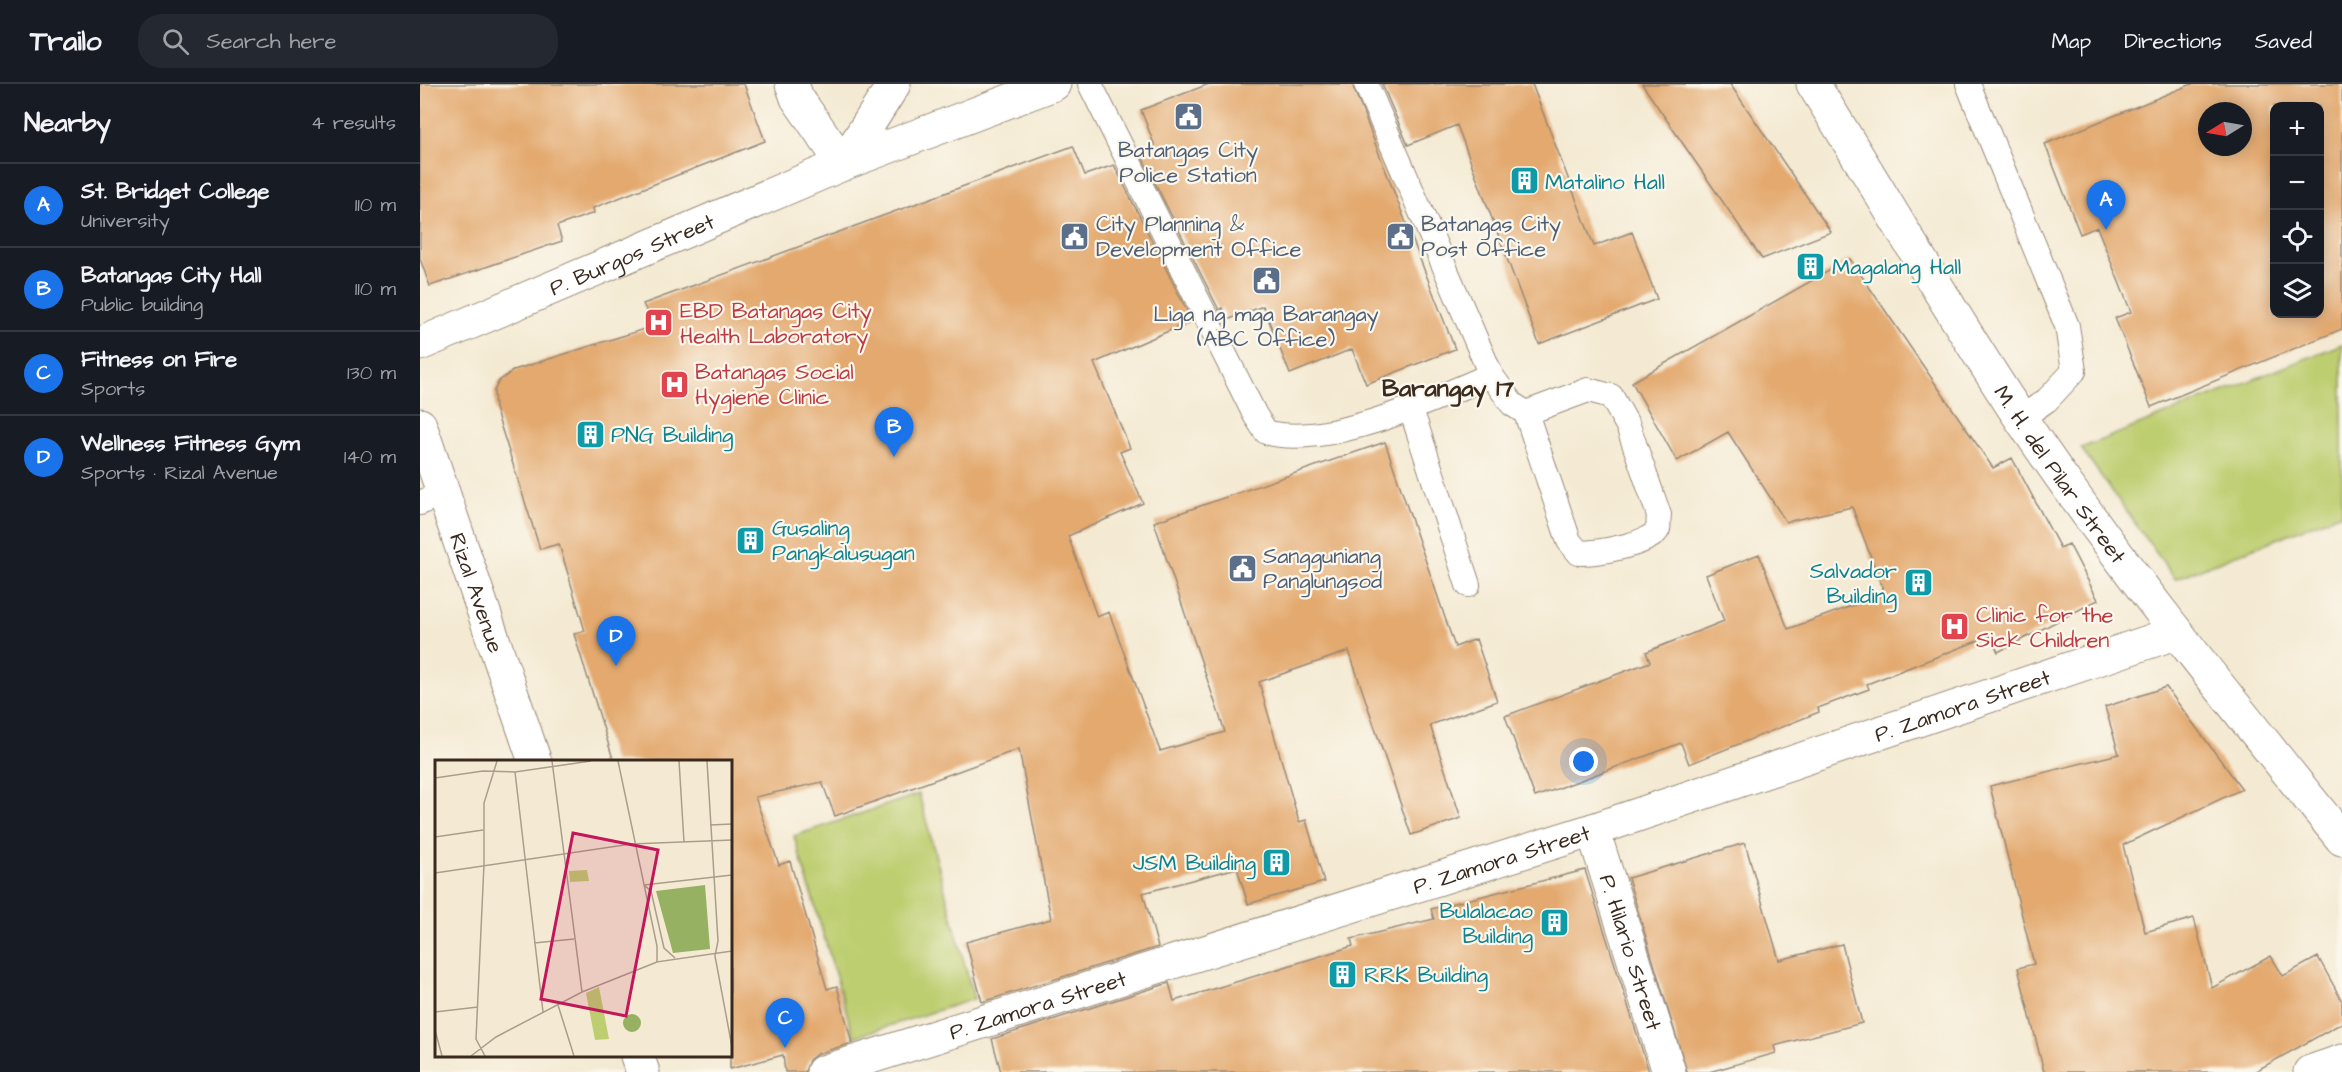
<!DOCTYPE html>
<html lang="en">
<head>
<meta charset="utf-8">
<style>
  :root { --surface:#171b24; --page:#242831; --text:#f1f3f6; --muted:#9ea1a6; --line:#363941; --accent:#1a73e8 }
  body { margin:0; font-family:"Architects Daughter",sans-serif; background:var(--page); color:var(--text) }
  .controls { position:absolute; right:18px; top:18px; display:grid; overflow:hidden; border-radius:12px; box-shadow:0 3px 15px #0003 }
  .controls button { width:54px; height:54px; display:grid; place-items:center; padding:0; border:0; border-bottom:2px solid var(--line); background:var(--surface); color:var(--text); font:30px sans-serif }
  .compass { position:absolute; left:1778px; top:18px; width:54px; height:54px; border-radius:50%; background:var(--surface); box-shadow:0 3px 15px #0003; rotate:259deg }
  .you { position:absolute; left:1164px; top:678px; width:21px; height:21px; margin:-15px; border:4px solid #fff; border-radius:50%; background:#1a73e8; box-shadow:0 0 0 9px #1a73e833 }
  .badge { display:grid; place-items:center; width:39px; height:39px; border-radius:50%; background:var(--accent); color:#fff; font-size:20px; font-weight:700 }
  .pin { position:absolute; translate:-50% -50px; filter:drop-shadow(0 2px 3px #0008) }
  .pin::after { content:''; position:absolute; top:32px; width:21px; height:18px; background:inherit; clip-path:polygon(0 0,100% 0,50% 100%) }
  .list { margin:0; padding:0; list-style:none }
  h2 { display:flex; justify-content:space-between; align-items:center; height:78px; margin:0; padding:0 24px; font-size:26px }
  h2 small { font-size:20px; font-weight:400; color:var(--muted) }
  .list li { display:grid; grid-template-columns:39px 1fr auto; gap:18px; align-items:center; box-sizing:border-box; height:84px; padding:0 24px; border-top:2px solid var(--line) }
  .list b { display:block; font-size:22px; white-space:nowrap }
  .list p { margin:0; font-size:20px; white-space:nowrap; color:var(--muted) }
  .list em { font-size:20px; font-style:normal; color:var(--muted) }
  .icon { flex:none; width:33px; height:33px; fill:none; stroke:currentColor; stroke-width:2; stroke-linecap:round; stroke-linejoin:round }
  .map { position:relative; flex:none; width:1922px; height:988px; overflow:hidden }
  header { display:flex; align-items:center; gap:36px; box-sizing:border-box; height:84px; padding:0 30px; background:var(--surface); border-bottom:2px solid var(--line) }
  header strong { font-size:28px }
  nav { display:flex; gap:33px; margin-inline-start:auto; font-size:21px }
  .search { width:420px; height:54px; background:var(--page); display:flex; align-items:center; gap:15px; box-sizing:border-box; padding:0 21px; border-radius:24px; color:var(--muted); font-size:22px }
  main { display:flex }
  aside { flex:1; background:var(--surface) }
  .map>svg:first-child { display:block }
  .green { fill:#bdce70; stroke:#7c7c47; stroke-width:1.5 }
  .building { fill:#e3a96e; fill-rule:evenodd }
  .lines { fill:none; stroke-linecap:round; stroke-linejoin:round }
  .lane-casing { stroke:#988a78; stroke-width:26 }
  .street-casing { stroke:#988a78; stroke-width:35 }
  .secondary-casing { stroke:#988a78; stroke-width:35 }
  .lane { stroke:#fff; stroke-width:24 }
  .street { stroke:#fff; stroke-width:33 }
  .secondary { stroke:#fff; stroke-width:33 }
  .labels { text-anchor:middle; stroke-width:4.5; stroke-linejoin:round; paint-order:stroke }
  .service-label { font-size:22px; fill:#4e5e75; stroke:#fbf7ec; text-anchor:start }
  .culture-label { font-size:22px; fill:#0d838f; stroke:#fbf7ec; text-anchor:start }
  .street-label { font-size:22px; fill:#3b2a1e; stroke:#fbf7ec }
  .health-label { font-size:22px; fill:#be3a42; stroke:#fbf7ec; text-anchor:start }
  .neighbourhood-label { font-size:24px; font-weight:bold; fill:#3b2a1e; stroke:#fbf7ec }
  .inset-road { fill:none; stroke:#aa9d8b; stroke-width:1.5 }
  .view { fill:#c2185b; fill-opacity:0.15; stroke:#c2185b; stroke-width:3 }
  .inset-edge { fill:none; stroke:#3b2a1e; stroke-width:3 }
</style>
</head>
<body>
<header>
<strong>Trailo</strong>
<div class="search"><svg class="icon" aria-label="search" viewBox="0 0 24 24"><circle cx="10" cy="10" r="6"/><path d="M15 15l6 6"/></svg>Search here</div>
<nav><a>Map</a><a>Directions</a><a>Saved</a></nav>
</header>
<main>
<aside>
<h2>Nearby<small>4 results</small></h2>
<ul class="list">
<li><span class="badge">A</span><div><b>St. Bridget College</b><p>University</p></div><em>110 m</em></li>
<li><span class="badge">B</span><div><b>Batangas City Hall</b><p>Public building</p></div><em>110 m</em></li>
<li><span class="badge">C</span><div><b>Fitness on Fire</b><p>Sports</p></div><em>130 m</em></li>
<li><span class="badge">D</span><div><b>Wellness Fitness Gym</b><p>Sports · Rizal Avenue</p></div><em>140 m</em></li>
</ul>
</aside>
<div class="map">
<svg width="1922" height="988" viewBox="0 0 1922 988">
  <rect width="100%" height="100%" fill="#fbf7ec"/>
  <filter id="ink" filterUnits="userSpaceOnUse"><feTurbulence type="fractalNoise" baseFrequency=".0167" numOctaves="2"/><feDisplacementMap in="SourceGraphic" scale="12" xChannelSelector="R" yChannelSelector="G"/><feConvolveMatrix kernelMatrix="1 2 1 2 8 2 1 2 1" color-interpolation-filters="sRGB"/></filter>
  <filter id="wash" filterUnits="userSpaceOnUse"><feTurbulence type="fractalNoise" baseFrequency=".008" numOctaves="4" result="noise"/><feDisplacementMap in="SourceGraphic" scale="24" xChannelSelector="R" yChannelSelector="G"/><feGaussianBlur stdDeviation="1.35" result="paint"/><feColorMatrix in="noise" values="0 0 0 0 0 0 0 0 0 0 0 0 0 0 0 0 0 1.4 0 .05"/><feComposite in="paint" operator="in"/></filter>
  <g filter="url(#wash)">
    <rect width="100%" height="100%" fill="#f4ead3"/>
    <path class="green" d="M 1922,260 L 1922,429 L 1755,495 L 1661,364 Z
      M 499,710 L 554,915 L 434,953 L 374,752 Z"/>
    <g id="blocks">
      <path class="building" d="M 0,0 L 324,0 L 345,57 L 173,124 L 174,129 L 137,142 L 142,157 L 10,202 L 0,175 Z
        M 789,0 L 932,0 L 1035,265 L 946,300 L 932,265 L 870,290 L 843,222 L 807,236 L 802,224 L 799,226 L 721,71 L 736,65 L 721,26 Z
        M 962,0 L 1112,0 L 1174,162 L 1212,148 L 1237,215 L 1119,260 L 1037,41 L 988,61 Z
        M 1222,0 L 1310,0 L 1411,148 L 1342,175 Z
        M 1772,0 L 1922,0 L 1922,245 L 1731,323 L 1695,234 L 1711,228 L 1677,143 L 1660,150 L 1625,60 ZM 1854,22 L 1899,22 L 1899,230 L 1854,230 ZM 1787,27 L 1823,27 L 1823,63 L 1787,63 Z
        M 653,62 L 665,91 L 694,81 L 772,237 L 674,279 L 710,364 L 700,368 L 723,419 L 648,452 L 677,533 L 689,528 L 740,667 L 805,648 L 734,438 L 965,358 L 1035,563 L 1056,555 L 1077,617 L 1010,641 L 1041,734 L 991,751 L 929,567 L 839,598 L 879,738 L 886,736 L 904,798 L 828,820 L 817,784 L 723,809 L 738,863 L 562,918 L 546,858 L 631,835 L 599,665 L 415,732 L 402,698 L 335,713 L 359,781 L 370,777 L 407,905 L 417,902 L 432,959 L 397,970 L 389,976 L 385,988 L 365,988 L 363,971 L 310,985 L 310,678 L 194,678 L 154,550 L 165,547 L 139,460 L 120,465 L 75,324 L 74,307 L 79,297 L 94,286 L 234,242 L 223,220 Z
        M 1430,175 L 1573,384 L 1592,374 L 1640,464 L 1649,460 L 1678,516 L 1578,568 L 1570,552 L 1447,600 L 1449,605 L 1398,624 L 1399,628 L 1269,680 L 1261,659 L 1115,713 L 1085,632 L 1230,578 L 1226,568 L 1304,537 L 1286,491 L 1339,470 L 1368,545 L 1465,510 L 1432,423 L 1366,438 L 1308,348 L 1257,377 L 1212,298 Z
        M 1746,603 L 1822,705 L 1703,761 L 1725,848 L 1774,834 L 1792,904 L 1851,872 L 1863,892 L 1898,873 L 1922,917 L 1922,939 L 1834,988 L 1624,988 L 1598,884 L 1614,880 L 1570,702 L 1699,670 L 1685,623 Z
        M 1325,759 L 1359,876 L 1422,860 L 1442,939 L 1354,962 L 1356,969 L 1289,988 L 1267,988 L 1208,794 Z
        M 1165,786 L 1229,988 L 581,988 L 572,955 L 749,899 L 754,917 L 933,862 L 931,855 L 1014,835 L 1011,825 Z"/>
    </g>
  </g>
  <g filter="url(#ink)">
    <use href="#blocks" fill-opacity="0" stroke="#988a78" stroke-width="1.5"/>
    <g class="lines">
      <defs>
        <path id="lane" d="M 670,0 L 835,331 L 846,348 C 906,366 1015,315 1071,291 L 946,0
          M 1548,0 L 1647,242 L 1654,287 L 1627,316 L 1601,334
          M 1071,291 L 1092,320 L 1106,329 L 1168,306 L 1191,312 L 1208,342 L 1239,431 C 1238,435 1239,442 1238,445 C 1231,461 1175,469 1159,469 L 1149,457 L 1106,329
          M 991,325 L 1048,501
          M 0,419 L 23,409"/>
        <g id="street">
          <path id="s1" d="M 1173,746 L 1249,988"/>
          <path id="s2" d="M 403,988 L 1173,746 L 1755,549"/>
          <path d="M 1890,988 L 1922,977"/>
        </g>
        <g id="secondary">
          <path d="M 372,0 L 377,14 L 423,80"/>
          <path id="s3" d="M 1393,0 C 1463,111 1528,226 1601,335 C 1700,482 1811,618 1922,755"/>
          <path d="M 423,80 L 474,0"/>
          <path id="s4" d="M 0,260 L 423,80 L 634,0"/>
          <path id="s5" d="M 0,341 L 115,678"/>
          <path d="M 217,972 L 223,988"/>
        </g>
      </defs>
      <use href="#lane" class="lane-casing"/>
      <use href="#street" class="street-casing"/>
      <use href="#secondary" class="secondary-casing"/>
      <use href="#lane" class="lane"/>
      <use href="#street" class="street"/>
      <use href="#secondary" class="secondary"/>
    </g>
  </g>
  <defs>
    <symbol id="civic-square" viewBox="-11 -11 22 22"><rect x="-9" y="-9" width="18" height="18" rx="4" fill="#5c6f8a" stroke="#fbf7ec"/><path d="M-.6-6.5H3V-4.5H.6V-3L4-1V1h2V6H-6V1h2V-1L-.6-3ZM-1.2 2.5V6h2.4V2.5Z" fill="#fff"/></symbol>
    <symbol id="building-square" viewBox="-11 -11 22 22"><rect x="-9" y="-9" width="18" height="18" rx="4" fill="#0f9aa8" stroke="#fbf7ec"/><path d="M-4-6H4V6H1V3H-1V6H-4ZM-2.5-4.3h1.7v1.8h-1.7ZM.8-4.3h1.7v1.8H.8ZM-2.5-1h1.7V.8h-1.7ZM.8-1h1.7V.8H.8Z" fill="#fff"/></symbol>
    <symbol id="hospital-square" viewBox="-11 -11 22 22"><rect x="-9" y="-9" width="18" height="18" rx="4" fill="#e0444e" stroke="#fbf7ec"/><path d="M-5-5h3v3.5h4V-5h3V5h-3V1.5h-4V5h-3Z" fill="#fff"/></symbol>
  </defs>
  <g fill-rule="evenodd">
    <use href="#civic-square" x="752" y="16" width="33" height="33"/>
    <use href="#building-square" x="1088" y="80" width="33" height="33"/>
    <use href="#civic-square" x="638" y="136" width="33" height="33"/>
    <use href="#civic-square" x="964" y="136" width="33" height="33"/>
    <use href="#building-square" x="1374" y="166" width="33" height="33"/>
    <use href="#civic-square" x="830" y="180" width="33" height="33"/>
    <use href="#hospital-square" x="222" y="222" width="33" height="33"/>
    <use href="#hospital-square" x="238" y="284" width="33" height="33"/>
    <use href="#building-square" x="154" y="334" width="33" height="33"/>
    <use href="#building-square" x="314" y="440" width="33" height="33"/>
    <use href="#civic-square" x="806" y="468" width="33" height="33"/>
    <use href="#building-square" x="1482" y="482" width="33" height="33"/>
    <use href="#hospital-square" x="1518" y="526" width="33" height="33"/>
    <use href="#building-square" x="840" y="762" width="33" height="33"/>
    <use href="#building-square" x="1118" y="822" width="33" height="33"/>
    <use href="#building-square" x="906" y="874" width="33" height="33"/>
  </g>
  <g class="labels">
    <g class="service-label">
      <text x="768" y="73" text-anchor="middle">Batangas City<tspan x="768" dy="25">Police Station</tspan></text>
      <text x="676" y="147">City Planning &amp;<tspan x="676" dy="25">Development Office</tspan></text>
      <text x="1001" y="147">Batangas City<tspan x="1001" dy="25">Post Office</tspan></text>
      <text x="846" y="237" text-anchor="middle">Liga ng mga Barangay<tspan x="846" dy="25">(ABC Office)</tspan></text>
      <text x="843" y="479">Sangguniang<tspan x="843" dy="25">Panglungsod</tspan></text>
    </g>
    <g class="culture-label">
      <text x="1125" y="105">Matalino Hall</text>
      <text x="1412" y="190">Magalang Hall</text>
      <text x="191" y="358">PNG Building</text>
      <text x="352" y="451">Gusaling<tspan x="352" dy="25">Pangkalusugan</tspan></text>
      <text x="1477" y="494" text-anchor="end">Salvador<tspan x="1477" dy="25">Building</tspan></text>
      <text x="836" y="786" text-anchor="end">JSM Building</text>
      <text x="1113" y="834" text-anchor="end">Bulalacao<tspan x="1113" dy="25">Building</tspan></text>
      <text x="944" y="898">RRK Building</text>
    </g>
    <g class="street-label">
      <text dy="8" stroke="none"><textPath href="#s4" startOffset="230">P. Burgos Street</textPath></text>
      <text dy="8" stroke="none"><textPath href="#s3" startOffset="462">M. H. del Pilar Street</textPath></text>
      <text dy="8" stroke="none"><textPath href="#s5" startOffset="177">Rizal Avenue</textPath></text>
      <text dy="8" stroke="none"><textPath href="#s2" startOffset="1197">P. Zamora Street</textPath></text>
      <text dy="8" stroke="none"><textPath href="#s2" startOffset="711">P. Zamora Street</textPath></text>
      <text dy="8" stroke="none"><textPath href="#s1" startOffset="128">P. Hilario Street</textPath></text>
      <text dy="8" stroke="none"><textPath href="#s2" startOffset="225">P. Zamora Street</textPath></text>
    </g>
    <g class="health-label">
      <text x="260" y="234">EBD Batangas City<tspan x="260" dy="25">Health Laboratory</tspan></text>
      <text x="275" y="295">Batangas Social<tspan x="275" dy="25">Hygiene Clinic</tspan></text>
      <text x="1556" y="538">Clinic for the<tspan x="1556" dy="25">Sick Children</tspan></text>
    </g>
    <g class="neighbourhood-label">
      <text x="1028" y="312">Barangay 17</text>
    </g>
  </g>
  <g transform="translate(15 676)">
    <rect width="297" height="297" fill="#f4ead3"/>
    <path d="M 152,110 L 154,121 L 135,122 L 134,111 ZM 164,227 L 174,279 L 160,280 L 151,233 Z" fill="#bdce70"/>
    <path d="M 270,125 L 275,189 L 238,193 L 221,131 ZM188 263a9 9 0 1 1 18 0a9 9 0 1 1-18 0Z" fill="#96b162"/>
    <path class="inset-road" d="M 117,1 L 147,232M 183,1 L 222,186 L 222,202 L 297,191M 244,1 L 249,82M 272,1 L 283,181 L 280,196 L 297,287M 80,12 L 108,252M 0,18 L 48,11 L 80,12 L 156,1M 275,65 L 297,64M 0,77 L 48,70M 49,104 L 41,279 L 50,296M 49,104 L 49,43 L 62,1M 0,113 L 196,84 L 297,80M 209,125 L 297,115M 210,126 L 216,131 L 229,188 L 240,198M 99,183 L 139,179M 123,245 L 139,296M 0,252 L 43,247M 0,270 L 7,296M 36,296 L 61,277 L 147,232 L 222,202"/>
    <path class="view" d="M 138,73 L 223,90 L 191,256 L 106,239 Z"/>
    <rect width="297" height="297" class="inset-edge"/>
  </g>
</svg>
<div class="controls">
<button>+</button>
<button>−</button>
<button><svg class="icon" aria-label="locate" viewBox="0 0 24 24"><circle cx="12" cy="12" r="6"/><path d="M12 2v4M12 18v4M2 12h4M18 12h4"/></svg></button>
<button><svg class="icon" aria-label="layers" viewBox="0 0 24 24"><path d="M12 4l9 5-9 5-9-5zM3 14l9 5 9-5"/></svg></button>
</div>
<svg class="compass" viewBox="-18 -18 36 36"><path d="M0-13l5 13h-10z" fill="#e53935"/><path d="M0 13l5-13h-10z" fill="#9ea1a6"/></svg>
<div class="you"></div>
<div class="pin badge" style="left:1686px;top:146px">A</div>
<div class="pin badge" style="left:474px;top:373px">B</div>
<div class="pin badge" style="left:365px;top:964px">C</div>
<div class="pin badge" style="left:196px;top:582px">D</div>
</div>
</main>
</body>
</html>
